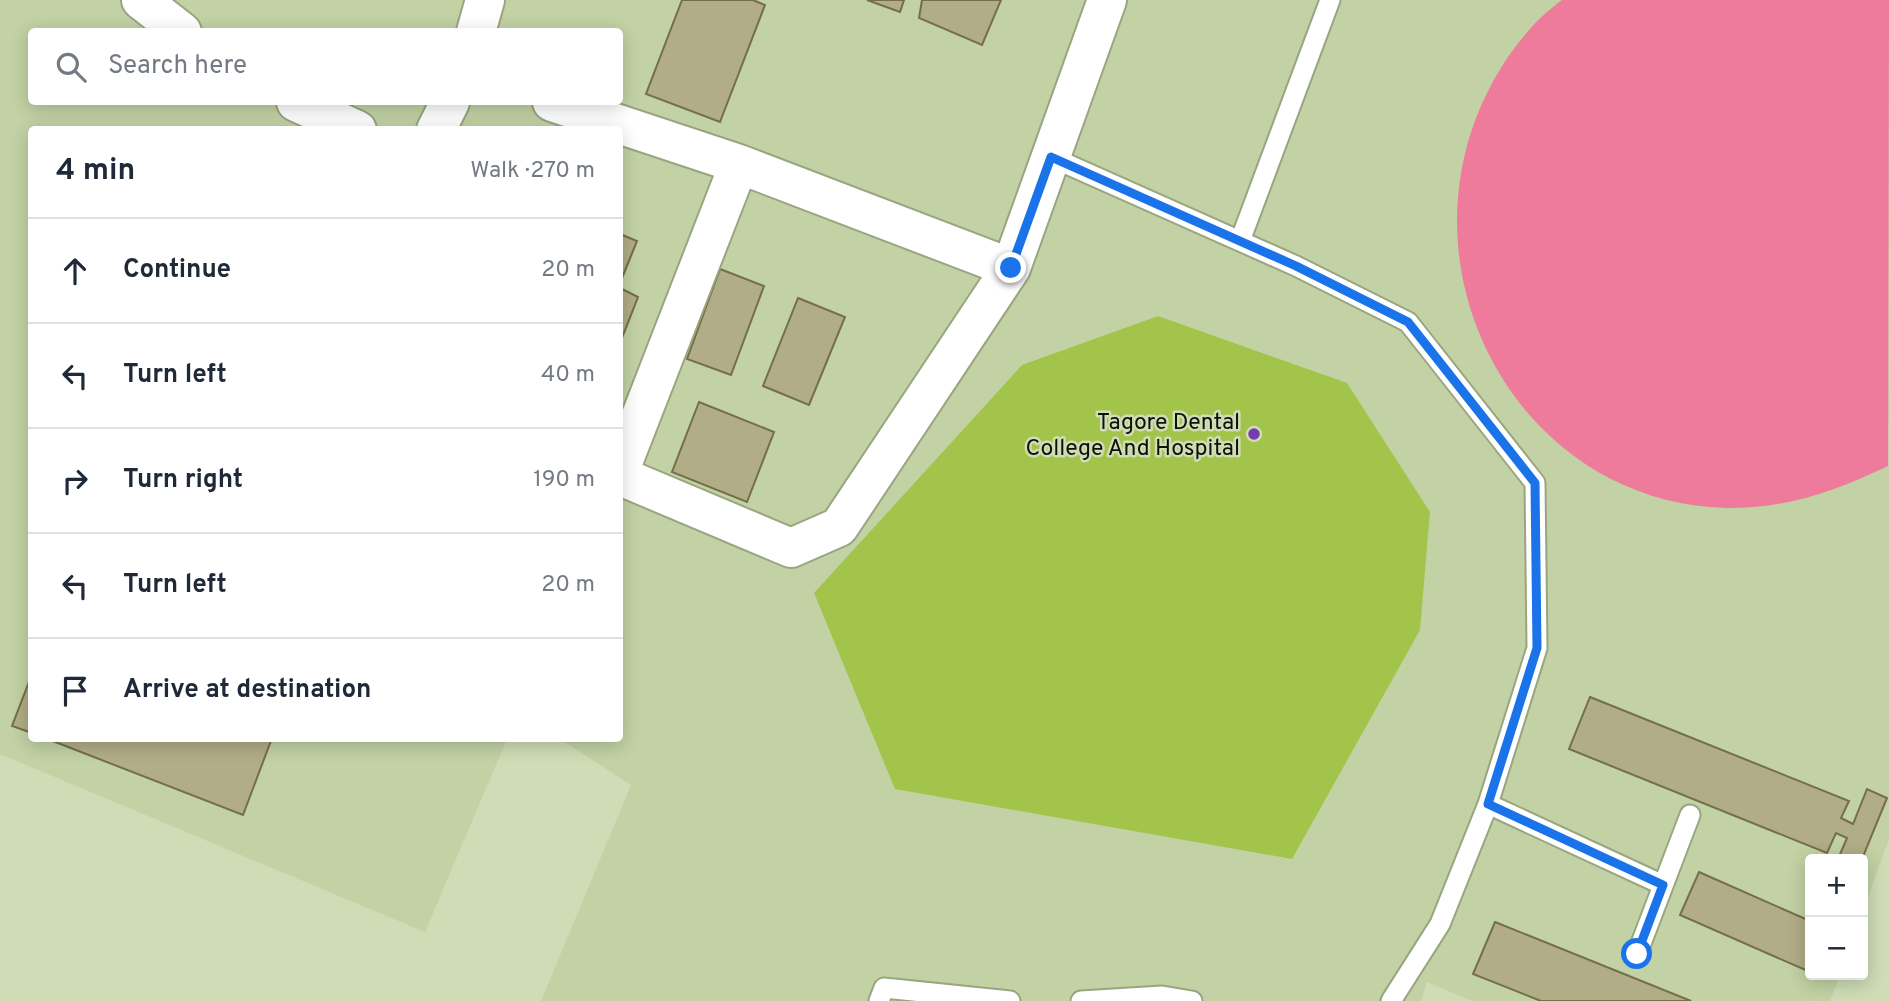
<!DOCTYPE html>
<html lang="en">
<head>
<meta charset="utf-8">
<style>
  :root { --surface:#fff; --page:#f6f6f7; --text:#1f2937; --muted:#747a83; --line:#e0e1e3 }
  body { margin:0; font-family:Overpass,sans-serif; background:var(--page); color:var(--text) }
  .controls { position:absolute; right:21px; bottom:21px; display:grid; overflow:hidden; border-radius:7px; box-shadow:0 4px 18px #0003 }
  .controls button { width:63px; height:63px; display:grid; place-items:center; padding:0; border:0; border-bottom:2px solid var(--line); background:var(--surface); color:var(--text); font:35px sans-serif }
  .stop { position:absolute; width:21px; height:21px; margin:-16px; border:5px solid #1a73e8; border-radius:50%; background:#fff }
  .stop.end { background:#1a73e8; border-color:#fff; box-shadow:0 2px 7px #0008 }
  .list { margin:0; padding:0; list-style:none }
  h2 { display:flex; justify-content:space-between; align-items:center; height:91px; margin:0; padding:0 28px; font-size:30px }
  h2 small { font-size:23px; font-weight:400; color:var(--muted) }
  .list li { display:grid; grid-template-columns:46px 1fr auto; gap:21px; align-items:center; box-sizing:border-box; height:105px; padding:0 28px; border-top:2px solid var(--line) }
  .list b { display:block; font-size:26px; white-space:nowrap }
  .list em { font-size:23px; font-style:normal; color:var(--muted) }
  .icon { flex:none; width:38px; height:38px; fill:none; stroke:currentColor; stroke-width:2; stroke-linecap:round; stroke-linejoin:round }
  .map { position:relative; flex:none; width:1889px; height:1001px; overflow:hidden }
  .search { position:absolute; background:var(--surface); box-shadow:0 4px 18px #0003; left:28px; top:28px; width:595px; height:77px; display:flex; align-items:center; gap:18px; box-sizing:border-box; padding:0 24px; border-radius:7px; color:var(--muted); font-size:26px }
  .panel { position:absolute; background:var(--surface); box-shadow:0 4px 18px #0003; left:28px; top:126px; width:595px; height:616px; border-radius:7px }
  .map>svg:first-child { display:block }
  .built { fill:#c2d2a4; fill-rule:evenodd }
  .green { fill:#ee7b9c }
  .water { fill:#a3c44b }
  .building { fill:#b1ad86; stroke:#736f4a; stroke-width:2 }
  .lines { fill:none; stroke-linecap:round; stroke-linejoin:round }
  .service-casing { stroke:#99a580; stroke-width:23 }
  .minor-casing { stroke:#99a580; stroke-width:42 }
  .service { stroke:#fff; stroke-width:19 }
  .minor { stroke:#fff; stroke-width:38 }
  .route { stroke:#1a73e8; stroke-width:9 }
  .poi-dot { fill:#753bb1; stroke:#cfdcb6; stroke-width:2.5 }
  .labels { text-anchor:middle; stroke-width:5; stroke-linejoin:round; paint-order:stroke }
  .poi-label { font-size:23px; fill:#0d1104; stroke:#cfdcb6; text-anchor:end }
</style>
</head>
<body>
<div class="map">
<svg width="1889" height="1001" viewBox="0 0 1889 1001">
  <rect width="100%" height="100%" fill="#cfdcb6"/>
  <path class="built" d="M 0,0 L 1889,0 L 1889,839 L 1863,911 L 1863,859 L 1810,859 L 1810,975 L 1840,975 L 1830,1001 L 1472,1001 L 1427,982 L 1421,1001 L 541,1001 L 631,785 L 560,739 L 620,738 L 620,130 L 32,130 L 32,738 L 507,739 L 425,932 L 0,754 ZM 32,32 L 620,32 L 620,102 L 32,102 Z"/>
  <path class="green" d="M 1562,0 L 1889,0 L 1888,466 C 1836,491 1785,509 1726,508 C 1530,503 1408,296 1476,118 C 1493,74 1523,28 1562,0 Z"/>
  <path class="water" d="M 1158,316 L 1347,383 L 1430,512 L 1420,630 L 1292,859 L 895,789 L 814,593 L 1022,365 Z"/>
  <path class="building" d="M 682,0 L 753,0 L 765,5 L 720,122 L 646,94 Z
    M 867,0 L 904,0 L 900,12 Z
    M 922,0 L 1001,0 L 982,45 L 919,18 Z
    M 620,234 L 637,241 L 620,283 Z
    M 720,269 L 764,286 L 731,375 L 687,359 Z
    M 620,288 L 638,297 L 620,343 Z
    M 798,298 L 845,317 L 809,405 L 763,386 Z
    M 699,402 L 774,432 L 747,502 L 672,472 Z
    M 32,674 L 32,733 L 12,726 Z
    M 1590,697 L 1849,801 L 1841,818 L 1853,824 L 1867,789 L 1887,798 L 1862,859 L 1838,859 L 1847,838 L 1836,833 L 1827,853 L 1569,749 Z
    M 45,738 L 272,738 L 243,815 Z
    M 1699,872 L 1810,921 L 1810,972 L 1680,915 Z
    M 1495,922 L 1691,1001 L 1541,1001 L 1473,974 Z"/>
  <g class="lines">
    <defs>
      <path id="service" d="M 1051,157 L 1296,266 L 1408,322 L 1535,483 L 1537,648 L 1488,804 L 1440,924 L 1391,1001
        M 1240,241 L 1330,0
        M 1488,804 L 1663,885
        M 1637,954 L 1690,815
        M 879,1001 L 884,988 L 1010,1001
        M 1081,1001 L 1162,996 L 1192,1001"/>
      <path id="minor" d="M 141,0 L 182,32
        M 476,32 L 485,0
        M 296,102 L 357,130
        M 552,102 L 739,164 L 1011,268
        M 436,130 L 450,102
        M 620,470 L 739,164
        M 620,476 L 791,548 L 839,527 L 1011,268 L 1107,0"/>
    </defs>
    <use href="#service" class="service-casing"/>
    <use href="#minor" class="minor-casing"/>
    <use href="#service" class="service"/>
    <use href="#minor" class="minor"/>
  </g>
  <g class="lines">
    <path class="route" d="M 1011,268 L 1051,157 L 1296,266 L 1408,322 L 1535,483 L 1537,648 L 1488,804 L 1663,885 L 1637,954"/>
  </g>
  <circle class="poi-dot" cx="1254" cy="434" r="7"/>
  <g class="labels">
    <g class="poi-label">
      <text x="1240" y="429">Tagore Dental<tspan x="1240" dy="26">College And Hospital</tspan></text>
    </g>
  </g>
</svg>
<div class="controls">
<button>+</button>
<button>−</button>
</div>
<div class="stop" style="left:1637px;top:954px"></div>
<div class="stop end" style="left:1011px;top:268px"></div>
<div class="search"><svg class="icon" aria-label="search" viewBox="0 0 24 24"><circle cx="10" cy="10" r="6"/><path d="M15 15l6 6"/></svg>Search here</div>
<section class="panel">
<h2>4 min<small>Walk · 270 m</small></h2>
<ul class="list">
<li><svg class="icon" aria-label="ahead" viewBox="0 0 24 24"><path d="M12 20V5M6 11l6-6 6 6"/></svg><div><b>Continue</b></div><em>20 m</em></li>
<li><svg class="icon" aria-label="left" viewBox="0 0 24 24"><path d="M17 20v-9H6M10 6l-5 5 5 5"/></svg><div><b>Turn left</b></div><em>40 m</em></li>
<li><svg class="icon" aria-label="right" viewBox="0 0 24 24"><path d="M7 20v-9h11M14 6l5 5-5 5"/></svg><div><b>Turn right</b></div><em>190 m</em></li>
<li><svg class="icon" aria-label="left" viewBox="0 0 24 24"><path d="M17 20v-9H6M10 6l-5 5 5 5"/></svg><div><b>Turn left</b></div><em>20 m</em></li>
<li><svg class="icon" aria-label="arrive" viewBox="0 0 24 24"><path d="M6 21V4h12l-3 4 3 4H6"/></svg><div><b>Arrive at destination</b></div></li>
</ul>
</section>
</div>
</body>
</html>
